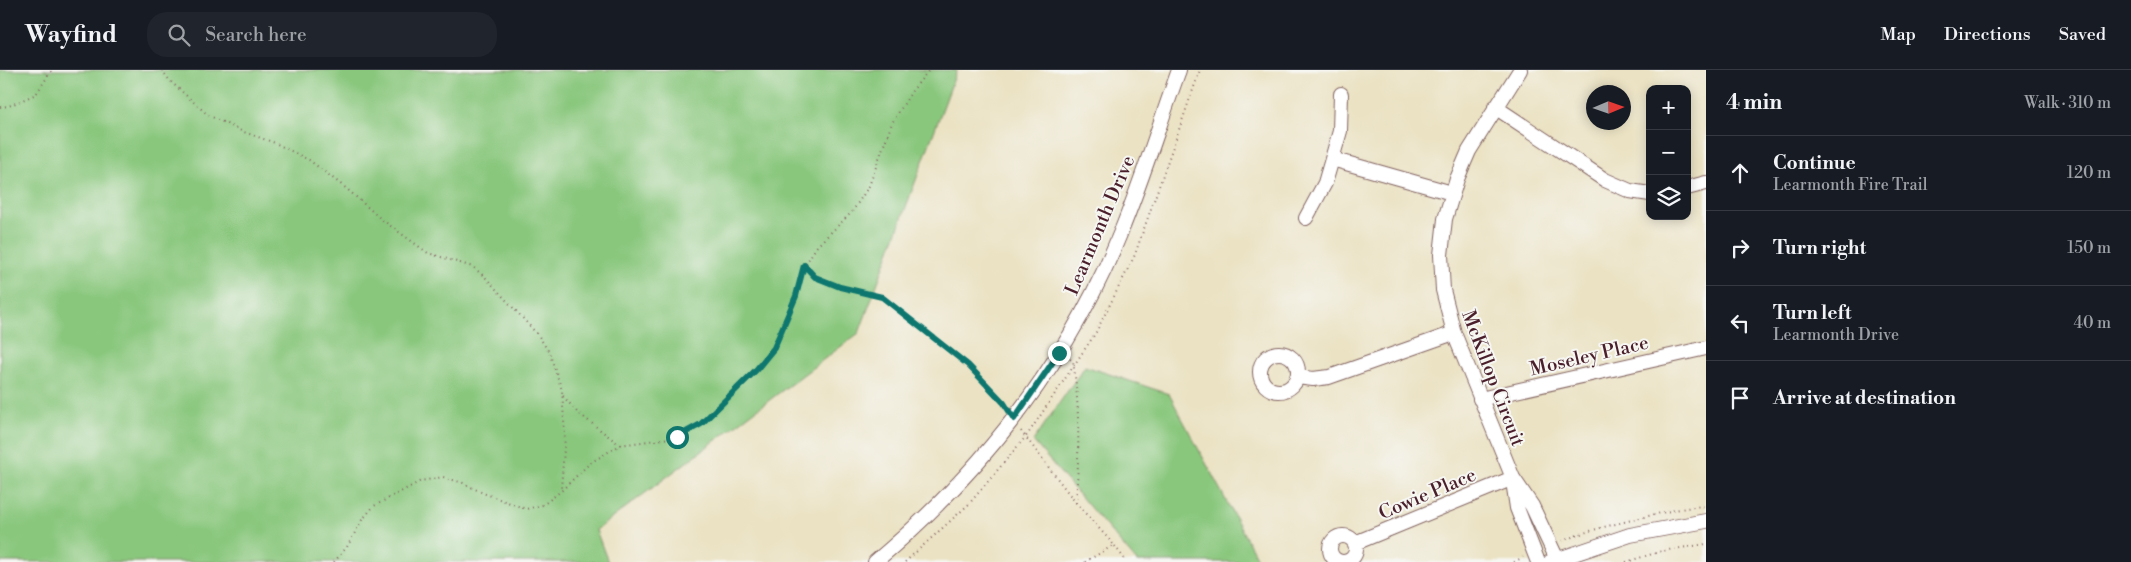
<!DOCTYPE html>
<html lang="en">
<head>
<meta charset="utf-8">
<style>
  :root { --surface:#171b24; --page:#20242c; --text:#f1f3f6; --muted:#9ea1a6; --line:#363941 }
  body { margin:0; font-family:"Libre Bodoni",serif; background:var(--page); color:var(--text) }
  .controls { position:absolute; right:15px; top:15px; display:grid; overflow:hidden; border-radius:10px; box-shadow:0 2px 12px #0003 }
  .controls button { width:45px; height:45px; display:grid; place-items:center; padding:0; border:0; border-bottom:1px solid var(--line); background:var(--surface); color:var(--text); font:25px sans-serif }
  .compass { position:absolute; left:1586px; top:15px; width:45px; height:45px; border-radius:50%; background:var(--surface); box-shadow:0 2px 12px #0003; rotate:88deg }
  .stop { position:absolute; width:15px; height:15px; margin:-11px; border:4px solid #0f766e; border-radius:50%; background:#fff }
  .stop.end { background:#0f766e; border-color:#fff; box-shadow:0 1px 5px #0008 }
  .list { margin:0; padding:0; list-style:none }
  h2 { display:flex; justify-content:space-between; align-items:center; height:65px; margin:0; padding:0 20px; font-size:21px }
  h2 small { font-size:16px; font-weight:400; color:var(--muted) }
  .list li { display:grid; grid-template-columns:32px 1fr auto; gap:15px; align-items:center; box-sizing:border-box; height:75px; padding:0 20px; border-top:1px solid var(--line) }
  .list b { display:block; font-size:19px; white-space:nowrap }
  .list p { margin:0; font-size:16px; white-space:nowrap; color:var(--muted) }
  .list em { font-size:16px; font-style:normal; color:var(--muted) }
  .icon { flex:none; width:28px; height:28px; fill:none; stroke:currentColor; stroke-width:2; stroke-linecap:round; stroke-linejoin:round }
  .map { position:relative; flex:none; width:1706px; height:492px; overflow:hidden }
  header { display:flex; align-items:center; gap:30px; box-sizing:border-box; height:70px; padding:0 25px; background:var(--surface); border-bottom:1px solid var(--line) }
  header strong { font-size:24px }
  nav { display:flex; gap:28px; margin-inline-start:auto; font-size:18px }
  .search { width:350px; height:45px; background:var(--page); display:flex; align-items:center; gap:12px; box-sizing:border-box; padding:0 18px; border-radius:20px; color:var(--muted); font-size:19px }
  main { display:flex }
  aside { flex:1; background:var(--surface) }
  .map>svg:first-child { display:block }
  .green { fill:#89c77d; stroke:#6a7354 }
  .lines { fill:none; stroke-linecap:round; stroke-linejoin:round }
  .minor-casing { stroke:#826360; stroke-width:16 }
  .path { stroke:#826360; stroke-width:2; stroke-dasharray:1 4; stroke-linecap:butt }
  .minor { stroke:#fff; stroke-width:14 }
  .route { stroke:#0f766e; stroke-width:6 }
  .labels { text-anchor:middle; stroke-width:4; stroke-linejoin:round; paint-order:stroke }
  .street-label { font-size:19px; fill:#4a1f2b; stroke:#f6f6f2 }
</style>
</head>
<body>
<header>
<strong>Wayfind</strong>
<div class="search"><svg class="icon" aria-label="search" viewBox="0 0 24 24"><circle cx="10" cy="10" r="6"/><path d="M15 15l6 6"/></svg>Search here</div>
<nav><a>Map</a><a>Directions</a><a>Saved</a></nav>
</header>
<main>
<div class="map">
<svg width="1706" height="492" viewBox="0 0 1706 492">
  <rect width="100%" height="100%" fill="#f6f6f2"/>
  <filter id="ink" filterUnits="userSpaceOnUse"><feTurbulence type="fractalNoise" baseFrequency=".02" numOctaves="2"/><feDisplacementMap in="SourceGraphic" scale="10" xChannelSelector="R" yChannelSelector="G"/><feConvolveMatrix kernelMatrix="1 2 1 2 8 2 1 2 1" color-interpolation-filters="sRGB"/></filter>
  <filter id="wash" filterUnits="userSpaceOnUse"><feTurbulence type="fractalNoise" baseFrequency=".0096" numOctaves="4" result="noise"/><feDisplacementMap in="SourceGraphic" scale="20" xChannelSelector="R" yChannelSelector="G"/><feGaussianBlur stdDeviation="1.12" result="paint"/><feColorMatrix in="noise" values="0 0 0 0 0 0 0 0 0 0 0 0 0 0 0 0 0 1.4 0 .05"/><feComposite in="paint" operator="in"/></filter>
  <g filter="url(#wash)">
    <rect width="100%" height="100%" fill="#ebe2c3"/>
    <path class="green" d="M 0,0 L 957,0 L 859,263 L 596,460 L 608,492 L 0,492 Z
      M 1085,296 L 1169,324 L 1259,492 L 1137,492 L 1033,371 Z"/>
  </g>
  <g filter="url(#ink)">
    <g class="lines">
      <defs>
        <path id="minor" d="M 1520,0 L 1469,81 L 1457,109 L 1445,149 L 1441,185 L 1443,220 L 1454,263 L 1513,408 L 1532,436 L 1557,489
          M 1341,24 L 1340,61 L 1332,89 L 1452,123
          M 1495,37 L 1605,110 L 1630,121 L 1650,124
          M 1687,118 L 1706,113
          M 1306,148 L 1325,113 L 1332,89
          M1260 302a19 19 0 1 1 38 0a19 19 0 1 1-38 0Z
          M 1297,307 L 1313,309 L 1329,307 L 1454,263
          M 1480,329 L 1706,278
          M 1513,411 L 1517,438 L 1538,492
          M1330 479a13 13 0 1 1 26 0a13 13 0 1 1-26 0Z
          M 1355,473 L 1513,408
          M 875,492 C 982,402 1067,294 1120,164 C 1142,111 1159,55 1179,0
          M 1550,492 L 1630,465 L 1706,451"/>
      </defs>
      <use href="#minor" class="minor-casing"/>
      <path class="path" d="M 162,0 L 170,11 L 208,45 L 241,61 L 275,73 L 309,90 L 347,119 L 381,149 L 428,183 L 473,197 L 486,208 L 538,265 L 549,282 L 562,320 L 565,366 L 561,419
        M 0,37 L 9,36 L 36,24 L 52,0
        M 805,195 L 815,207 L 840,217 L 882,227 L 968,295 L 1007,338
        M 1070,289 L 1073,291 C 1080,338 1079,385 1076,433 L 1114,475
        M 563,326 L 577,342 L 620,375
        M 1021,361 L 1076,433
        M 1562,471 C 1588,460 1616,454 1644,447 C 1665,442 1685,437 1706,436
        M 334,492 L 347,477 L 362,450 L 374,436 L 421,411 L 443,407 L 463,413 L 483,423 L 526,439 L 543,435 L 561,421 L 590,393 L 620,375 L 677,367 L 701,354 L 756,300 L 774,278 L 796,226 L 805,195 L 817,176 L 852,142 L 869,116 L 892,53 L 912,21 L 929,0
        M 905,492 L 969,434 L 1028,364 L 1095,264 L 1134,187 L 1200,0
        M 1085,492 L 1114,475 L 1127,492
        M 1514,492 L 1523,487
        M 1626,492 L 1662,481 L 1706,474"/>
      <use href="#minor" class="minor"/>
    </g>
  </g>
  <g class="lines" filter="url(#ink)">
    <path class="route" d="M 677,367 L 701,354 L 756,300 L 774,278 L 796,226 L 804,195 L 815,207 L 840,217 L 882,227 L 968,295 L 1004,333 L 1014,349 L 1059,283"/>
  </g>
  <g class="labels">
    <g class="street-label">
      <text transform="translate(1099 155) rotate(-67)" y="7">Learmonth Drive</text>
      <text transform="translate(1589 285) rotate(-13)" y="7">Moseley Place</text>
      <text transform="translate(1494 308) rotate(69)" y="7">McKillop Circuit</text>
      <text transform="translate(1427 423) rotate(-23)" y="7">Cowie Place</text>
    </g>
  </g>
</svg>
<div class="controls">
<button>+</button>
<button>−</button>
<button><svg class="icon" aria-label="layers" viewBox="0 0 24 24"><path d="M12 4l9 5-9 5-9-5zM3 14l9 5 9-5"/></svg></button>
</div>
<svg class="compass" viewBox="-18 -18 36 36"><path d="M0-13l5 13h-10z" fill="#e53935"/><path d="M0 13l5-13h-10z" fill="#9ea1a6"/></svg>
<div class="stop" style="left:677px;top:367px"></div>
<div class="stop end" style="left:1059px;top:283px"></div>
</div>
<aside>
<h2>4 min<small>Walk · 310 m</small></h2>
<ul class="list">
<li><svg class="icon" aria-label="ahead" viewBox="0 0 24 24"><path d="M12 20V5M6 11l6-6 6 6"/></svg><div><b>Continue</b><p>Learmonth Fire Trail</p></div><em>120 m</em></li>
<li><svg class="icon" aria-label="right" viewBox="0 0 24 24"><path d="M7 20v-9h11M14 6l5 5-5 5"/></svg><div><b>Turn right</b></div><em>150 m</em></li>
<li><svg class="icon" aria-label="left" viewBox="0 0 24 24"><path d="M17 20v-9H6M10 6l-5 5 5 5"/></svg><div><b>Turn left</b><p>Learmonth Drive</p></div><em>40 m</em></li>
<li><svg class="icon" aria-label="arrive" viewBox="0 0 24 24"><path d="M6 21V4h12l-3 4 3 4H6"/></svg><div><b>Arrive at destination</b></div></li>
</ul>
</aside>
</main>
</body>
</html>
